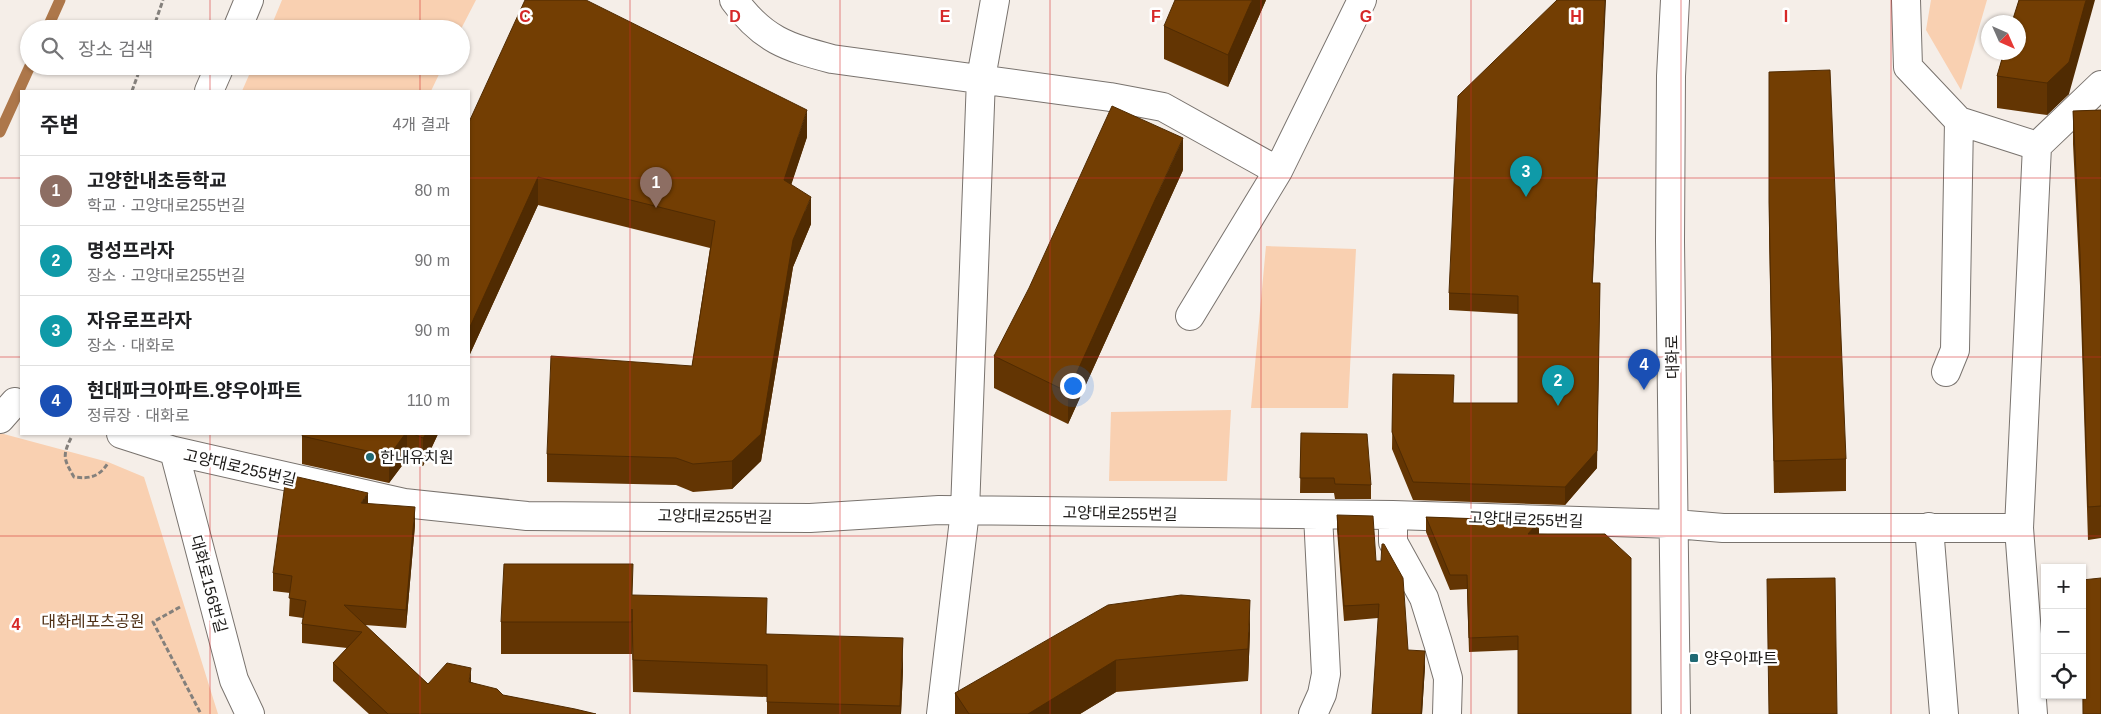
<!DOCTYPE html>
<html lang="ko">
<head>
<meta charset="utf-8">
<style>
  :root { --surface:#fff; --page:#f6f6f6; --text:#202124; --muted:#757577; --line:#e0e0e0; --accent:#2563eb }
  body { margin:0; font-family:Helvetica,"Noto Sans KR",sans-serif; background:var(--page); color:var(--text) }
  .controls { position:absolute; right:15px; bottom:15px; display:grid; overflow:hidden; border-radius:0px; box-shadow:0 1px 4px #0004 }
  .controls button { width:45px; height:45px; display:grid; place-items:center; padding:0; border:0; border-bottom:1px solid var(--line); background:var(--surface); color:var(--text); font:25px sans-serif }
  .compass { position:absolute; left:1981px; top:15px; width:45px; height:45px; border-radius:50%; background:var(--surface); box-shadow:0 1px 4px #0004; rotate:135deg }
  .you { position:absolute; left:1072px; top:385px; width:18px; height:18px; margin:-12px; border:4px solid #fff; border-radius:50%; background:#1a73e8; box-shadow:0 0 0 8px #1a73e833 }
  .badge { display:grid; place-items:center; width:32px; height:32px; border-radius:50%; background:var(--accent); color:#fff; font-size:16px; font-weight:700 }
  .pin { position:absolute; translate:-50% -41px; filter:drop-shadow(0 1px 2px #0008) }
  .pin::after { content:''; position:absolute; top:26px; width:18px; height:15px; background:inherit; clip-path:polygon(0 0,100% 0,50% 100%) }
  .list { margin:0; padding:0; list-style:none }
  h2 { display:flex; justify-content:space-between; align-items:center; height:65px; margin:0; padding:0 20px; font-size:21px }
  h2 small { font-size:16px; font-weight:400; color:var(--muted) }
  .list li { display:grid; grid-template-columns:32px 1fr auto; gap:15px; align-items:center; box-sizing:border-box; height:70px; padding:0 20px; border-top:1px solid var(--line) }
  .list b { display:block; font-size:19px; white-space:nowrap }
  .list p { margin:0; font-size:16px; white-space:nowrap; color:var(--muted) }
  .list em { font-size:16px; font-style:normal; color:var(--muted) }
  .icon { flex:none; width:28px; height:28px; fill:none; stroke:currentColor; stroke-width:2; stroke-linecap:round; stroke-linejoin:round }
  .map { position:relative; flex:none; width:2101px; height:714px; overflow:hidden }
  .search { position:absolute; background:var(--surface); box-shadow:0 1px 4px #0004; left:20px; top:20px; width:450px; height:55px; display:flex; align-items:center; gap:12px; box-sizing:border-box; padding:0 18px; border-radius:28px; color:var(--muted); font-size:19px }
  .panel { position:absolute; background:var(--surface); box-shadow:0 1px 4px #0004; left:20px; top:90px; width:450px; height:345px; border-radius:0px }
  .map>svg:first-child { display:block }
  .green { fill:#f9d0b1 }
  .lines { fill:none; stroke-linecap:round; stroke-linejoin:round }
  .stream { stroke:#ad774a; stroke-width:11 }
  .minor-casing { stroke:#79736e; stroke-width:30 }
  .path { stroke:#84807c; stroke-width:3; stroke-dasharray:5 2.5; stroke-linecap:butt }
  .minor { stroke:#fff; stroke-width:28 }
  .wall { fill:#633503 }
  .shaded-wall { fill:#502b02 }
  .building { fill:#733e03; stroke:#502b02 }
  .grid { fill:none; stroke:#d62828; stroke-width:1; stroke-opacity:0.55 }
  .poi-dot { fill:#1f6974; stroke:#fff; stroke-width:2 }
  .labels { text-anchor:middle; stroke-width:5; stroke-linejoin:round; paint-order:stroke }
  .street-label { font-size:16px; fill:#1c1a18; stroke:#fff }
  .poi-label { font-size:16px; fill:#1c1a18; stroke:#fff; text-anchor:start }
  .park-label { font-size:16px; fill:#4d2e13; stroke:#fff }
  .grid-label { font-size:16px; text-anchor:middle; font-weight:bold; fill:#d62828; stroke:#fff; stroke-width:5; stroke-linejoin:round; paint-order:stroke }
</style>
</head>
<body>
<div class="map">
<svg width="2101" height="714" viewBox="0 0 2101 714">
  <rect width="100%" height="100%" fill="#f5eee8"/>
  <path class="green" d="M 282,0 L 476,0 L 461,29 L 270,29 Z
    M 1931,0 L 1987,0 L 1961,90 L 1926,30 Z
    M 253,66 L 443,66 L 431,91 L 242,91 Z
    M 1266,246 L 1356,249 L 1348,408 L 1251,408 Z
    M 1231,410 L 1227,481 L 1109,481 L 1111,412 Z
    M 0,433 L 108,462 L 144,477 L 218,714 L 0,714 Z"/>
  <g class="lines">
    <path class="stream" d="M 47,29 L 60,0
      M 0,132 L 30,66"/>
    <defs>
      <path id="minor" d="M 734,0 C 763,40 787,47 832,59 L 1110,97 L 1163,107 L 1278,171
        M 1675,0 L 1671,76 L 1670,241 L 1676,714
        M 1906,0 L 1908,67 L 1959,121 L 2037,146 L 2101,85
        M 237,29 L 249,0
        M 209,91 L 220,66
        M 1190,316 L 1278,171 L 1362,0
        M 1946,372 L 1955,350 L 1959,121
        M 0,419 L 15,402
        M 121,434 L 174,451 L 404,503 L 527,516 L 810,518 L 939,510 L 1393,515 L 1675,524 L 1723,528 L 2019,528
        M 174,451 L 234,680 L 250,714
        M 1393,515 L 1393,542 L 1424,598 L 1438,643 L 1448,678 L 1447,714
        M 1929,527 L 1944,714
        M 941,714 L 965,511 L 981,78 L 995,0
        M 1313,714 L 1322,694 L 1326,674 L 1318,515
        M 2033,714 L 2019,528 L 2037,146"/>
    </defs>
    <use href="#minor" class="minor-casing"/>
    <path class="path" d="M 153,29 L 163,0
      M 132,91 L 141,66
      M 71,438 C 62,456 64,460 74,477 C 90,479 99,477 108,463
      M 180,607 L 153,622 L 201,714"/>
    <use href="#minor" class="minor"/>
  </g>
  <path class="wall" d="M 1266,0 L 1228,87 L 1164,59 L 1164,26 Z
    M 2019,0 L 2069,94 L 2047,115 L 1997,108 L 1997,76 Z
    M 1769,72 L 1846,459 L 1846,491 L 1774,493 L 1769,234 Z
    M 2101,110 L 2101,538 L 2088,540 L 2080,286 L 2073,144 L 2073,111 Z
    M 469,122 L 807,137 L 791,184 L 811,224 L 793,267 L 761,461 L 732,489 L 693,492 L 676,485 L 547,482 L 547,454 L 692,366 L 710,248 L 538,205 L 470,354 L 470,366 L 469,369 Z
    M 1183,170 L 1068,424 L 994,388 L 994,356 Z
    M 1593,283 L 1597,468 L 1565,505 L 1413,500 L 1392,449 L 1393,374 L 1454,403 L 1518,403 L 1518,314 L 1449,310 L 1449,293 Z
    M 1301,433 L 1371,485 L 1371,499 L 1335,499 L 1334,493 L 1300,493 Z
    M 303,434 L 438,434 L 423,466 L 407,459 L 389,483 L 302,464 L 302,436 Z
    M 368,504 L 415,525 L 406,628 L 365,625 L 428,684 L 471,682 L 503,695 L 596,714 L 369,714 L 333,681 L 333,663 L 347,648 L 302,643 L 302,624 L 303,618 L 289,616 L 290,593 L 273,591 L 273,573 Z
    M 1337,515 L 1376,561 L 1408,650 L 1425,666 L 1422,714 L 1378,618 L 1344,621 L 1337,530 Z
    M 1426,517 L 1539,521 L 1518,650 L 1469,652 L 1467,589 L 1450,590 L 1426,532 Z
    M 633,595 L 767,634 L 903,670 L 901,714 L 767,714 L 767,697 L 633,692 L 632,641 L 632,654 L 501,654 L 501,622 Z
    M 1250,632 L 1248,681 L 1116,692 L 1080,714 L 955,714 L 955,693 Z"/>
  <path class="shaded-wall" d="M 1252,0 L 1266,0 L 1228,87 L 1228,55 Z
    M 1605,0 L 1606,0 L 1592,300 L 1592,283 Z
    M 2086,0 L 2095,0 L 2069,94 L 2047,115 L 2047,83 Z
    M 807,110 L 807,137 L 784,207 L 784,180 Z
    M 1183,138 L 1183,170 L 1068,424 L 1068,392 Z
    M 538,177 L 538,205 L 470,354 L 470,366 L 469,369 L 469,329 Z
    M 811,197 L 811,224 L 793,267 L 761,461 L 732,489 L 732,461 L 793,240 Z
    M 1600,283 L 1597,468 L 1565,505 L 1565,487 Z
    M 405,434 L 407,434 L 407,459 L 389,483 L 389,456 Z
    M 426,434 L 438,434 L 423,466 L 423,438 Z
    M 368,493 L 368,511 L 361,503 Z
    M 415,507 L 415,525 L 406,628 L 406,610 Z
    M 1539,521 L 1539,535 L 1528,534 Z
    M 1250,600 L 1250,632 L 1248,681 L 1248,649 Z
    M 903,638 L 903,670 L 901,714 L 900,714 Z
    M 1425,651 L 1425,666 L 1422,714 L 1421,714 Z
    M 1116,660 L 1116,692 L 1080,714 L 1028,714 Z
    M 471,668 L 471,686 L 469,682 Z"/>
  <path class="building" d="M 525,0 L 586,0 L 807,110 L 784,180 L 811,197 L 793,240 L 761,434 L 732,461 L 693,464 L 676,458 L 547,454 L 551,356 L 692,366 L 715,221 L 538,177 L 469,329 L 469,122 Z
    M 1175,0 L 1252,0 L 1228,55 L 1164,26 Z
    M 1557,0 L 1605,0 L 1592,283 L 1600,283 L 1597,451 L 1565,487 L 1413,482 L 1392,432 L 1393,374 L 1454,375 L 1453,403 L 1518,403 L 1518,296 L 1449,293 L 1458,96 Z
    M 2019,0 L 2086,0 L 2069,62 L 2047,83 L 1997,76 L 2004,52 L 2018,52 L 2018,22 L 2012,22 Z
    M 1830,70 L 1846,459 L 1774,461 L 1769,202 L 1769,72 Z
    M 1112,106 L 1183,138 L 1068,392 L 994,356 L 1029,288 Z
    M 2101,110 L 2101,506 L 2088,507 L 2080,254 L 2073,111 Z
    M 1301,433 L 1367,434 L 1371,485 L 1335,484 L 1334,478 L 1300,478 Z
    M 303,434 L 405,434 L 389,456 L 302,436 Z
    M 413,434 L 426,434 L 423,438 Z
    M 289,475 L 368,493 L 361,503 L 415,507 L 406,610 L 344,605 L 428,684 L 447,663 L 471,668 L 469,682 L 497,689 L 503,695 L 575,709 L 596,714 L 388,714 L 333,663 L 362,632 L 302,624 L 306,601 L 289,598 L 292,576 L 273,573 L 285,484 Z
    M 1337,515 L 1373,516 L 1376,561 L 1381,561 L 1382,544 L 1384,544 L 1403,578 L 1408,650 L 1425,651 L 1421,714 L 1372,714 L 1379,604 L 1344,606 Z
    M 1426,517 L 1539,521 L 1528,534 L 1605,534 L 1631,558 L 1631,714 L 1518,714 L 1518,636 L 1469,638 L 1467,575 L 1450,575 Z
    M 504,564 L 633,564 L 632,595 L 767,598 L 766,634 L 903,638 L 900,706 L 767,702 L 767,665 L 633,660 L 632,609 L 632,622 L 501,622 Z
    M 1835,578 L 1837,714 L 1769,714 L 1767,579 Z
    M 2101,578 L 2101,714 L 2083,714 L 2082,580 Z
    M 1181,595 L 1250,600 L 1248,649 L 1116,660 L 1028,714 L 969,714 L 955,693 L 1108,605 Z"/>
  <path class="grid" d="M 210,0 L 210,29M 420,0 L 420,29M 630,0 L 630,714M 840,0 L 840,714M 1050,0 L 1050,714M 1261,0 L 1261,714M 1471,0 L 1471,714M 1681,0 L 1681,714M 1891,0 L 1891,714M 210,66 L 210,91M 420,66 L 420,91M 0,178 L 21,178M 469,178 L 2101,178M 0,357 L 21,357M 469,357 L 2101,357M 210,434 L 210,714M 420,434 L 420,714M 0,536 L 2101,536"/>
  <g class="poi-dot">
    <circle cx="370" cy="457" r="5"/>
    <rect x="1689" y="653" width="10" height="10" rx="2.5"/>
  </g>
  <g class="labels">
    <g class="street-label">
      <text transform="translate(1672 357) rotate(-91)" y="6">대화로</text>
      <text transform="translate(240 467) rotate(13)" y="6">고양대로255번길</text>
      <text transform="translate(1120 513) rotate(1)" y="6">고양대로255번길</text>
      <text transform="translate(715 516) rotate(1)" y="6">고양대로255번길</text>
      <text transform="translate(1526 519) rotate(2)" y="6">고양대로255번길</text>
      <text transform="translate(209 584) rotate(75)" y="6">대화로156번길</text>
    </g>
    <g class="poi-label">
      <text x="380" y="463">한내유치원</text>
      <text x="1704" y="664">양우아파트</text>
    </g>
    <g class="park-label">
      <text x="93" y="627">대화레포츠공원</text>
    </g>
  </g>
  <g class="grid-label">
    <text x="525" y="22">C</text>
    <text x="735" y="22">D</text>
    <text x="945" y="22">E</text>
    <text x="1156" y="22">F</text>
    <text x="1366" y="22">G</text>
    <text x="1576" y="22">H</text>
    <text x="1786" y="22">I</text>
    <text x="16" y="630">4</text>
  </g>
</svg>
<div class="controls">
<button>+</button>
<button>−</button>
<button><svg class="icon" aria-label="locate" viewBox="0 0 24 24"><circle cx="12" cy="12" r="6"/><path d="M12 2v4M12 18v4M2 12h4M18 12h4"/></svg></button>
</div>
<svg class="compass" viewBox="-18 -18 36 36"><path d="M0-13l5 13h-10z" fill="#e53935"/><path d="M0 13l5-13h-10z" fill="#757577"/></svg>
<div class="you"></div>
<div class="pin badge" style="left:656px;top:208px;background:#8d6e63">1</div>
<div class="pin badge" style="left:1558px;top:406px;background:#0f9aa8">2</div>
<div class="pin badge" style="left:1526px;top:197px;background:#0f9aa8">3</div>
<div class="pin badge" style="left:1644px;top:390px;background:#1a4fb4">4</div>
<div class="search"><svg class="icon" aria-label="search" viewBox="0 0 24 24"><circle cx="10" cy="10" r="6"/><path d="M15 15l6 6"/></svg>장소 검색</div>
<section class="panel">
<h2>주변<small>4개 결과</small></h2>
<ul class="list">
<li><span class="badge" style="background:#8d6e63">1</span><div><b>고양한내초등학교</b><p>학교 · 고양대로255번길</p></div><em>80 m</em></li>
<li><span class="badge" style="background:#0f9aa8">2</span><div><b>명성프라자</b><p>장소 · 고양대로255번길</p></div><em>90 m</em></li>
<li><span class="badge" style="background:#0f9aa8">3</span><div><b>자유로프라자</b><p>장소 · 대화로</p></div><em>90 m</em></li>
<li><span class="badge" style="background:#1a4fb4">4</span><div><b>현대파크아파트.양우아파트</b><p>정류장 · 대화로</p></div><em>110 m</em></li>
</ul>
</section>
</div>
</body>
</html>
